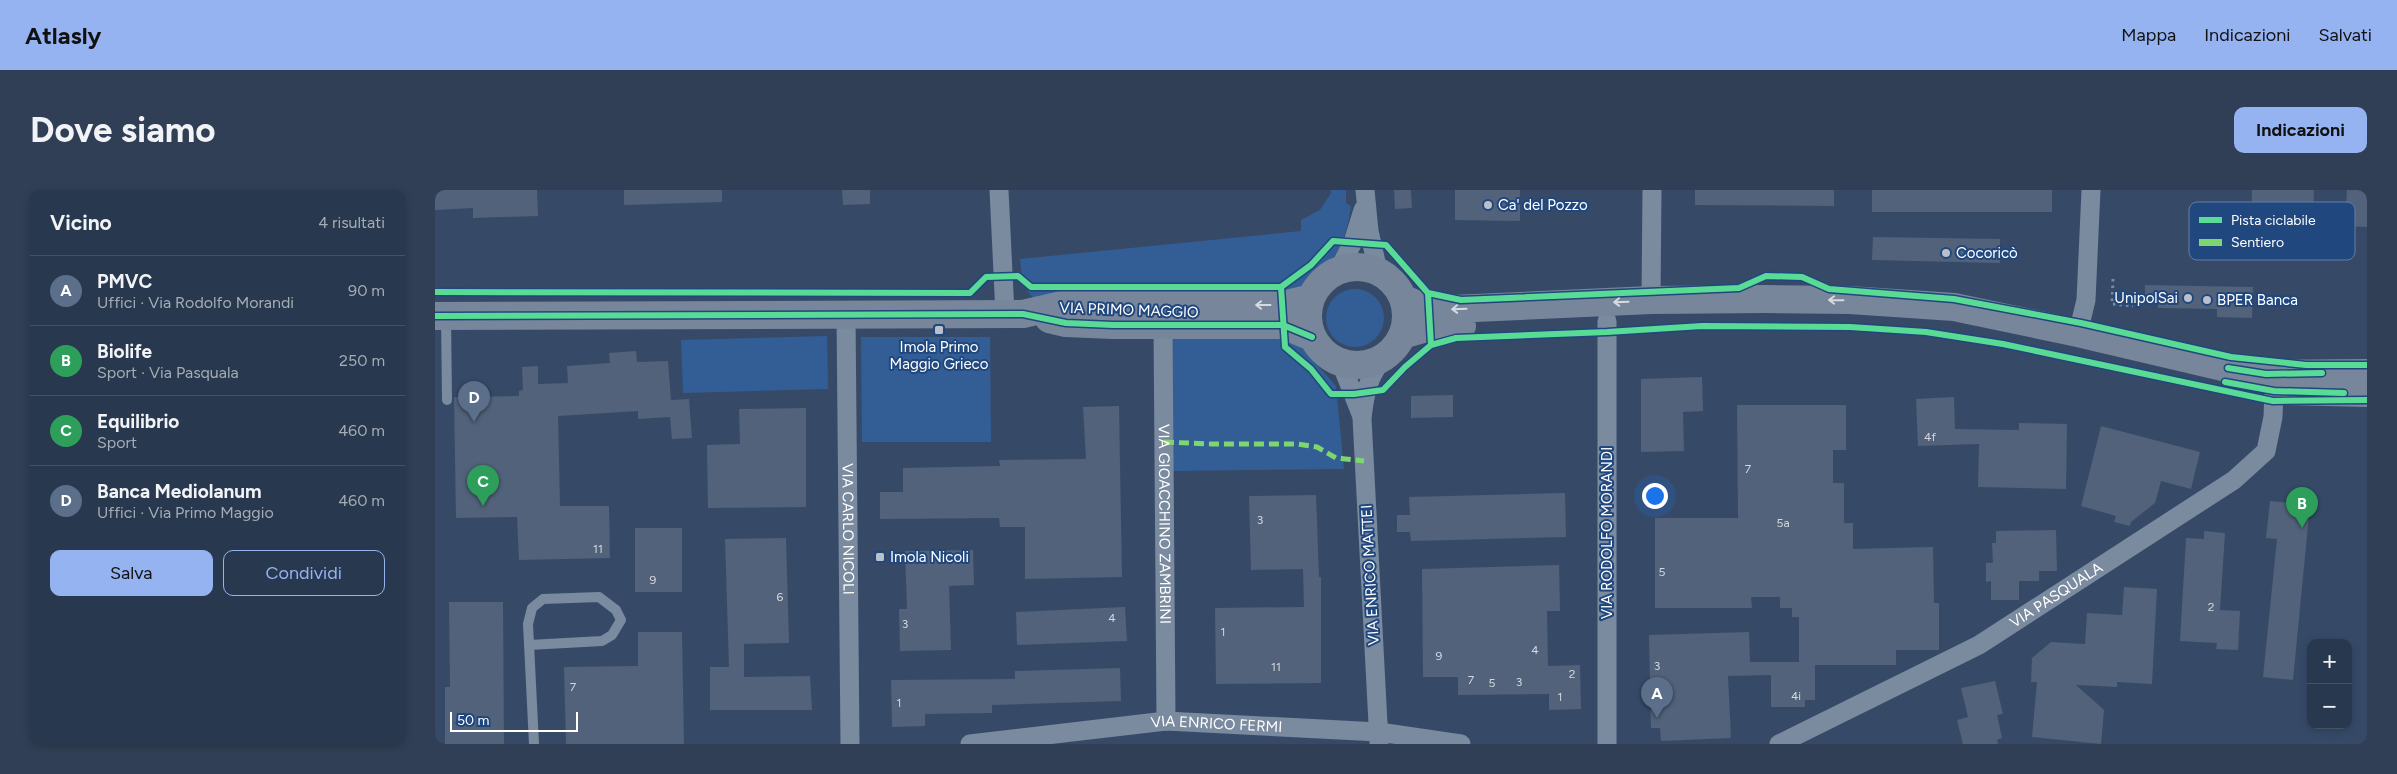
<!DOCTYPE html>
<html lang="it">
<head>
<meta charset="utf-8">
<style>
  :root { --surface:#28384e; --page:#303f55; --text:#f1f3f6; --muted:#a5acb6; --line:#445266; --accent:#95b2f1 }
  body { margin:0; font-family:Figtree,sans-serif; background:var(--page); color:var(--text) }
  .controls { position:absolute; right:15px; bottom:15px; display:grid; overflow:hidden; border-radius:10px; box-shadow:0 2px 8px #0003 }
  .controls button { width:45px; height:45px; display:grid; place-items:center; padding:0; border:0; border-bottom:1px solid var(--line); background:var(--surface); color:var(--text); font:25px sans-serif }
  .scale { position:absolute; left:15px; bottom:12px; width:128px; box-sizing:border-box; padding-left:5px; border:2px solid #fff; border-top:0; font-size:14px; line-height:18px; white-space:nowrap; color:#fff; -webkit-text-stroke:4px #20477e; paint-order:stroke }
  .you { position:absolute; left:1219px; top:305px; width:18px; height:18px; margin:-12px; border:4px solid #fff; border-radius:50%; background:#1a73e8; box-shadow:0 0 0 8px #1a73e833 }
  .badge { display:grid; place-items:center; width:32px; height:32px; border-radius:50%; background:var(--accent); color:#fff; font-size:16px; font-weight:700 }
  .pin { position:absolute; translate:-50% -41px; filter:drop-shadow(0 1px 2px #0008) }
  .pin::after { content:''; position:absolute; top:26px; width:18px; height:15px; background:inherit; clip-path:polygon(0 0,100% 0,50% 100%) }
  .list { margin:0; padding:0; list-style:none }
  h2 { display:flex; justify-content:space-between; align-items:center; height:65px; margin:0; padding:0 20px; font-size:21px }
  h2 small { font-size:16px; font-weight:400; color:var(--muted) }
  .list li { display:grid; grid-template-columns:32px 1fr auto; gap:15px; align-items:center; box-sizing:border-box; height:70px; padding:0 20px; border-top:1px solid var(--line) }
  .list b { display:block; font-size:19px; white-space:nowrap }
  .list p { margin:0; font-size:16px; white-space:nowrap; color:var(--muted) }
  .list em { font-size:16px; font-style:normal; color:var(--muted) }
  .actions { display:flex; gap:10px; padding:15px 20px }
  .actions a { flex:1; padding:11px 0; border:1px solid var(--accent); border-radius:10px; text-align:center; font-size:18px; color:var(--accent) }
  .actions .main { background:var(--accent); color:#111 }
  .map { position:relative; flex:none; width:1932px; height:554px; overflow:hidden; border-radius:10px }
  header { display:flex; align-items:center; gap:30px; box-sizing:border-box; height:70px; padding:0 25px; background:var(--accent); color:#111 }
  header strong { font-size:24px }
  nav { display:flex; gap:28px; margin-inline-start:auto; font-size:18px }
  .intro { display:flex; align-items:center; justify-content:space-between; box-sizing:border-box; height:120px; padding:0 30px }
  h1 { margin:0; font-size:35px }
  .button { padding:12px 22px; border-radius:10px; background:var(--accent); color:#111; font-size:18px; font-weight:700 }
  main { display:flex; gap:30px; padding:0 30px }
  aside { flex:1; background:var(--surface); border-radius:10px; box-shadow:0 2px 8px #0003 }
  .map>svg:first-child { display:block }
  .green { fill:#335d95 }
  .building { fill:#51627a }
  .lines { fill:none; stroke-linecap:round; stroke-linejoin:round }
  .path { stroke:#7a8a9f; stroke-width:3; stroke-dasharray:2.5 4; stroke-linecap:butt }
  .lane { stroke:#7a8a9f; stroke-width:10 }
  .street { stroke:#7a8a9f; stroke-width:19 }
  .secondary { stroke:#77869b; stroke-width:28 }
  .quiet { stroke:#7fd670; stroke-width:5; stroke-dasharray:10 5; stroke-linecap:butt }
  .cycleway-casing { stroke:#20477e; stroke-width:9 }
  .cycleway { stroke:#5adb95; stroke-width:6 }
  .oneway { stroke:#d6dbe1 }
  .poi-dot { fill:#b9c0ca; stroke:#20477e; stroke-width:2 }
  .labels { text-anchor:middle; stroke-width:4; stroke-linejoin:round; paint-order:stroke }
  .number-label { font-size:12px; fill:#d4d8de }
  .poi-label { font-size:15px; fill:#fff; stroke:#20477e; text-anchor:start }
  .street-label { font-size:15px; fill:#fff; stroke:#20477e }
  .key { fill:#20477e; stroke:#637ea5; stroke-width:1 }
  .key-label { font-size:14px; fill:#fff }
</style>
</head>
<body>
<header>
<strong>Atlasly</strong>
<nav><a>Mappa</a><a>Indicazioni</a><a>Salvati</a></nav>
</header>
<div class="intro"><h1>Dove siamo</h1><a class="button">Indicazioni</a></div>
<main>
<aside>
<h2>Vicino<small>4 risultati</small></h2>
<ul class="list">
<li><span class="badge" style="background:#5c6f8a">A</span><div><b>PMVC</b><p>Uffici · Via Rodolfo Morandi</p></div><em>90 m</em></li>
<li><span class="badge" style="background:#2e9e5b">B</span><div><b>Biolife</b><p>Sport · Via Pasquala</p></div><em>250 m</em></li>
<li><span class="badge" style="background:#2e9e5b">C</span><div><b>Equilibrio</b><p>Sport</p></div><em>460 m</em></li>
<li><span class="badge" style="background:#5c6f8a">D</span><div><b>Banca Mediolanum</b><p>Uffici · Via Primo Maggio</p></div><em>460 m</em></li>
</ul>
<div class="actions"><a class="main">Salva</a><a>Condividi</a></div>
</aside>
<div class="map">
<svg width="1932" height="554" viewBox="0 0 1932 554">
  <rect width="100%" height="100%" fill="#364a68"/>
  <path class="green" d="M 896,0 L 911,0 L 911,13 L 916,16 C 911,59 891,87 852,105 L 601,110 C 587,99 587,86 585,69 L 866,41 L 866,30 L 885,20 L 896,3 Z
    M891 128a29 29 0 1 1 58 0a29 29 0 1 1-58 0Z
    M 852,141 L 901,196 L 909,279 L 738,281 L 735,146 Z
    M 392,146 L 393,199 L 248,203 L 246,150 Z
    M 426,147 L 555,147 L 556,252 L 427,252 Z"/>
  <path class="building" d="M 0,0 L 102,0 L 103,26 L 38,28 L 38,18 L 0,20 Z
    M 189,0 L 287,0 L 287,12 L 189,15 Z
    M 407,0 L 435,0 L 435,14 L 408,15 Z
    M 959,0 L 976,0 L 977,18 L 960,19 Z
    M 1020,0 L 1085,0 L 1085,31 L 1020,30 Z
    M 1260,0 L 1399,0 L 1399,16 L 1260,15 Z
    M 1437,0 L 1617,0 L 1617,22 L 1437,22 Z
    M 1817,0 L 1879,0 L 1878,31 L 1816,28 Z
    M 1912,0 L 1932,0 L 1932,37 L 1910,36 Z
    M 1438,47 L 1565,49 L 1565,73 L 1437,70 Z
    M 1710,95 L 1818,97 L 1817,128 L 1782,127 L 1782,119 L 1723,118 L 1723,109 L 1710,109 Z
    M 201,161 L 202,172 L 233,171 L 236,210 L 254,209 L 257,248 L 237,249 L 235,227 L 203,229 L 203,221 L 123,226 L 125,316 L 174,316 L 175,368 L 84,370 L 82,327 L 21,328 L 19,207 L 84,206 L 84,201 L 88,200 L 87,177 L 103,176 L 103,194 L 133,193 L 132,176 L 175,173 L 174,163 Z
    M 1267,187 L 1268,221 L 1248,222 L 1249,261 L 1206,262 L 1206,189 Z
    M 1018,205 L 1018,227 L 976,228 L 976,206 Z
    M 1519,207 L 1520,239 L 1584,240 L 1584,233 L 1632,234 L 1631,299 L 1543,297 L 1544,254 L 1483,256 L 1481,209 Z
    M 1302,215 L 1411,215 L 1411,260 L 1398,260 L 1398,293 L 1409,293 L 1409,333 L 1418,333 L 1418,359 L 1498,357 L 1499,413 L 1504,413 L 1504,460 L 1461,460 L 1461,475 L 1380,475 L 1380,510 L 1370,510 L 1370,517 L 1336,517 L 1336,485 L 1293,486 L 1296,548 L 1226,551 L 1225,538 L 1216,538 L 1214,445 L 1314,442 L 1315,472 L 1364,472 L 1364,427 L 1357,427 L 1357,418 L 1345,418 L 1345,407 L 1316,407 L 1317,418 L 1220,418 L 1220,328 L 1303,328 Z
    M 684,216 L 687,387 L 590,389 L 590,337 L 565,337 L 564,328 L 445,329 L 445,302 L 468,302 L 468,278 L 565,276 L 564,270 L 651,269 L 648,217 Z
    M 371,218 L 371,317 L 273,318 L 272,255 L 305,254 L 304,219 Z
    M 1666,236 L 1765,262 L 1756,299 L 1726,291 L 1720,313 L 1696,332 L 1695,336 L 1679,332 L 1681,326 L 1646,316 Z
    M 1130,303 L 1131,347 L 976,351 L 975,342 L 962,342 L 962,325 L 975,325 L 974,307 Z
    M 881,305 L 884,387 L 886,387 L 886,493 L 781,494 L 780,418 L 869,417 L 868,379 L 816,380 L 814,306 Z
    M 1835,311 L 1875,315 L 1858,490 L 1828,487 L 1842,349 L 1831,348 Z
    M 200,338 L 247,338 L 247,402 L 200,402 Z
    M 1621,340 L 1622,381 L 1604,381 L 1604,391 L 1584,391 L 1584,410 L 1556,410 L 1556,391 L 1551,392 L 1551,373 L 1558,373 L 1557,353 L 1561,353 L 1561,341 Z
    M 1769,341 L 1790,343 L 1785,420 L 1805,421 L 1803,460 L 1781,459 L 1782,453 L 1745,451 L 1751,348 L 1769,349 Z
    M 351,348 L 354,453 L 309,454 L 309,487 L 375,486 L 377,520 L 275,520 L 275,477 L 294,477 L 290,349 Z
    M 538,360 L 539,395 L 514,396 L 516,460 L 465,461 L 464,419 L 472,419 L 470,361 Z
    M 1124,375 L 1125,421 L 1112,421 L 1113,476 L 1145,475 L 1146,519 L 1114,520 L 1114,504 L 1023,505 L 1023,487 L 988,487 L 987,379 Z
    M 1689,397 L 1722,399 L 1717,494 L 1682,492 L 1682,497 L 1641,495 L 1669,520 L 1666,554 L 1597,547 L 1602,492 L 1596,492 L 1597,468 L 1616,452 L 1650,454 L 1652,423 L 1687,425 Z
    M 14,412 L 68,412 L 69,554 L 10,554 L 10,497 L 15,497 Z
    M 690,417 L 692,451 L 582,455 L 581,422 Z
    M 203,442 L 247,442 L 249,554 L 131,554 L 129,477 L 203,476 Z
    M 685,478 L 686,511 L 557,515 L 557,523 L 490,524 L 490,536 L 457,537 L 456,490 L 580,489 L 580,481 Z
    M 1560,491 L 1568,524 L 1562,525 L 1567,548 L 1562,550 L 1563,554 L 1528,554 L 1522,530 L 1533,527 L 1526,498 Z"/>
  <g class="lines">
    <path class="path" d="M 1678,89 L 1677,114 L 1698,116"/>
    <path class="lane" d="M 11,127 L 12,210
      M 94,455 L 167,451 L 177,445 L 186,430 L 181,420 L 164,407 L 108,409 L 97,418 L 93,434 L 99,554"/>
    <g class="street">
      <path d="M 564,0 L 570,124"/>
      <path d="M 930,0 L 934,41 L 943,81"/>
      <path d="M 904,79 L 918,52 L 928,20"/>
      <path d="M 1216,110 L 1217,0"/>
      <path id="s1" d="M 411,124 L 415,554"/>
      <path d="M 1172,131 L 1172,554"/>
      <path id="s2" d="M 728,135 L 731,531"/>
      <path d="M 1643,143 L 1651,110 L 1656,0"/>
      <path d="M 906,173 L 926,224"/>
      <path d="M 944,553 L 927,228 C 930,203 933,185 950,167"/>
      <path id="s3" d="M 535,554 L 731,531 L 944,542 L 1026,554"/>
      <path id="s4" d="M 1344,554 L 1544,455 L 1799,290 L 1831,261 L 1838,227 L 1839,201"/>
    </g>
    <path class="secondary" d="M873 126a49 49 0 1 1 98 0a49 49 0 1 1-98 0Z
      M 969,109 L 995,120 L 1216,110 L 1331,109 L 1415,110 L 1519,117 L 1643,143 L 1805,181 L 1831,184 L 1932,183
      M 0,126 L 588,124 L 627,115 L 847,115 L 876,108
      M 614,129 L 631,133 L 678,135 L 848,135 L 877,147
      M 967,145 L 995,137 L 1027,136
      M 1850,201 L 1932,203"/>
    <path class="quiet" d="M 729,252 L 777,254 L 862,254 L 882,257 L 901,268 L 929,271"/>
    <defs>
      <path id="cycleway" d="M 898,51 L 951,55 L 993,103 L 996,155 L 970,177 L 948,200 L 919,204 L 896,204 L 876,179 L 850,157 L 846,97 L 876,75 Z
        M 0,102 L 535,103 L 551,87 L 583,86 L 596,97 L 846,97
        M 993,103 L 1026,110 L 1304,98 L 1331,86 L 1367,87 L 1394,99 L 1519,109 L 1646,133 L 1796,167 L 1871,175 L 1932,175
        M 0,126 L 588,124 L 631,133 L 678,135 L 848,135 L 877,147
        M 996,155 L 1021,148 L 1172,142 L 1267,136 L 1415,137 L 1491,142 L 1568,154 L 1838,211 L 1932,210
        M 1793,178 L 1831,184 L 1887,183
        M 1790,192 L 1839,201 L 1909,203"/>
    </defs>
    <use href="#cycleway" class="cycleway-casing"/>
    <use href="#cycleway" class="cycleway"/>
  </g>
  <defs><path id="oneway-shaft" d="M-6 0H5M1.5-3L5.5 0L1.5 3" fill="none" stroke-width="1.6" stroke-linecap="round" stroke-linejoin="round" transform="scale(1.25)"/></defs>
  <g class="oneway">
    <use href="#oneway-shaft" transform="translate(1401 110) rotate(-179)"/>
    <use href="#oneway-shaft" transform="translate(1186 112) rotate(178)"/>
    <use href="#oneway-shaft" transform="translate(828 115) rotate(-180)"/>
    <use href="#oneway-shaft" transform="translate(1024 119) rotate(178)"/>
  </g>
  <g class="poi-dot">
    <circle cx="1053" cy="15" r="5"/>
    <circle cx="1511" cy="63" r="5"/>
    <circle cx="1753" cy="108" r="5"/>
    <circle cx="1772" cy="110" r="5"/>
    <rect x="499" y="135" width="10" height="10" rx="2.5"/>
    <rect x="440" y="362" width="10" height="10" rx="2.5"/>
  </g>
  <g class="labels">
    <g class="number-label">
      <text x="1495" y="251">4f</text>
      <text x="1313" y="283">7</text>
      <text x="825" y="334">3</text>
      <text x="1348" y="337">5a</text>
      <text x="163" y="363">11</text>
      <text x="1227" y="386">5</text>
      <text x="218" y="394">9</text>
      <text x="345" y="411">6</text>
      <text x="1776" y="421">2</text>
      <text x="677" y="432">4</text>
      <text x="470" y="438">3</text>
      <text x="788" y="446">1</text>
      <text x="1100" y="464">4</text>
      <text x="1004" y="470">9</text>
      <text x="1222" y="480">3</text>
      <text x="841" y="481">11</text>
      <text x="1137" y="488">2</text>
      <text x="1036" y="494">7</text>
      <text x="1084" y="496">3</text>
      <text x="1057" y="497">5</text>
      <text x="138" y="501">7</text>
      <text x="1361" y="510">4i</text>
      <text x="1125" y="511">1</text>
      <text x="464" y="517">1</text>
    </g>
    <g class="poi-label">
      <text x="1063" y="20">Ca' del Pozzo</text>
      <text x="1521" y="68">Cocoricò</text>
      <text x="1743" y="113" text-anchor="end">UnipolSai</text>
      <text x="1782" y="115">BPER Banca</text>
      <text x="504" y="162" text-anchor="middle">Imola Primo<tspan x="504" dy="17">Maggio Grieco</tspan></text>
      <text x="455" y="372">Imola Nicoli</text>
    </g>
    <g class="street-label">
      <text transform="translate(694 120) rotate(2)" y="5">VIA PRIMO MAGGIO</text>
      <text dy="5" stroke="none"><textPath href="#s2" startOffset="199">VIA GIOACCHINO ZAMBRINI</textPath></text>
      <text dy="5" stroke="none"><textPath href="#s1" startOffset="215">VIA CARLO NICOLI</textPath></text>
      <text transform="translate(1172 343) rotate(-90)" y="5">VIA RODOLFO MORANDI</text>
      <text transform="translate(935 385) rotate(-93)" y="5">VIA ENRICO MATTEI</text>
      <text dy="5" stroke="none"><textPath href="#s4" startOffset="315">VIA PASQUALA</textPath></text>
      <text dy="5" stroke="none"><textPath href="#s3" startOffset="248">VIA ENRICO FERMI</textPath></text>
    </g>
  </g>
  <rect x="1754" y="12" width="166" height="58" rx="8" class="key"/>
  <rect x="1764" y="27" width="23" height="6" fill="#5adb95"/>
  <rect x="1764" y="49" width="23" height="7" fill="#7fd670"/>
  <g class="key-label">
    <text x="1796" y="35">Pista ciclabile</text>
    <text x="1796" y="57">Sentiero</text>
  </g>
</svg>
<div class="controls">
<button>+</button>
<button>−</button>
</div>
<div class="scale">50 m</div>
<div class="you"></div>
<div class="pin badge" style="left:1222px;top:528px;background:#5c6f8a">A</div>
<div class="pin badge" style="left:1867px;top:338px;background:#2e9e5b">B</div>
<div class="pin badge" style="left:48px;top:316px;background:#2e9e5b">C</div>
<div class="pin badge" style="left:39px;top:232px;background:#5c6f8a">D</div>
</div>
</main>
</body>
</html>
